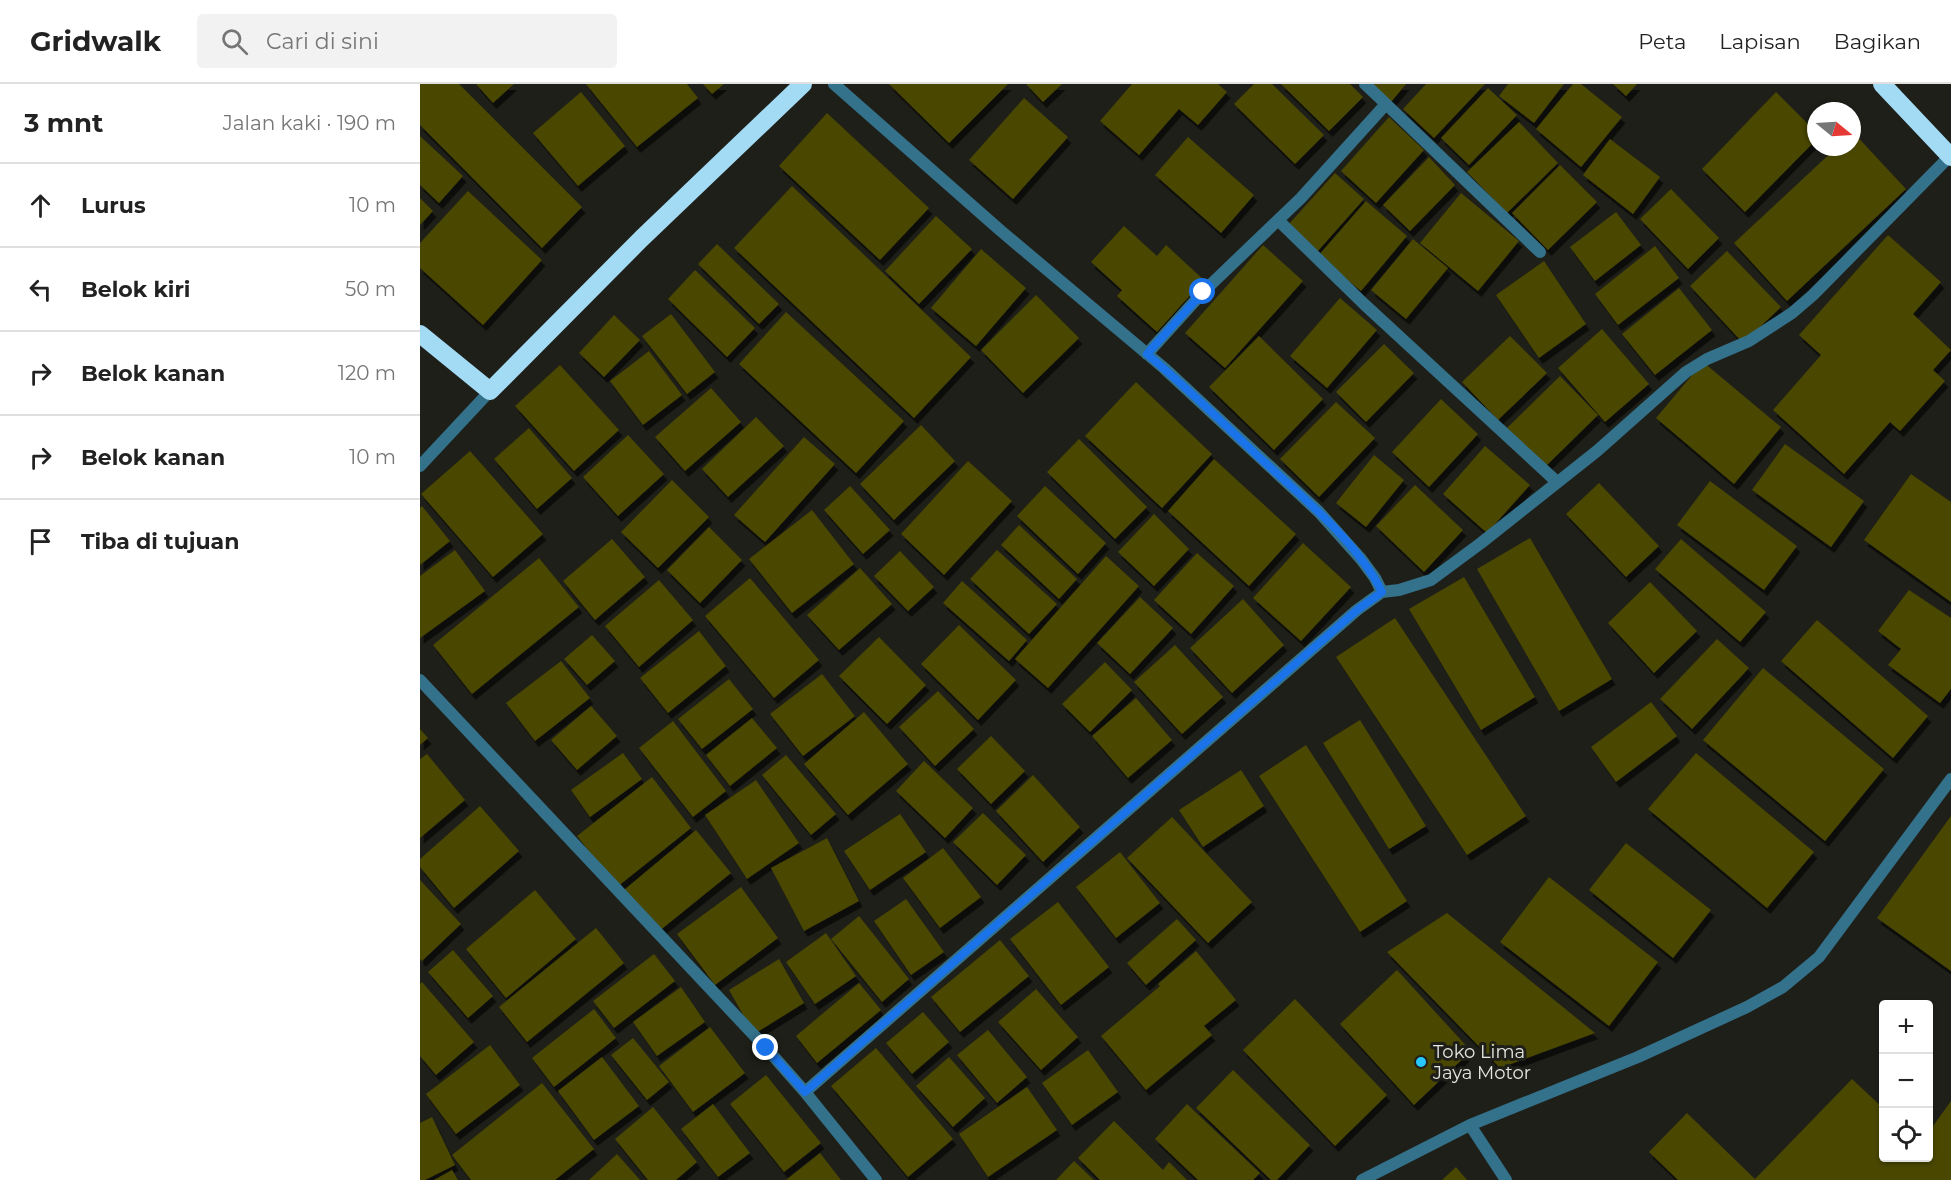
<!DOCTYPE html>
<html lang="id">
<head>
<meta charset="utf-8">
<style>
  :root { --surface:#fff; --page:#f2f2f2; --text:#222; --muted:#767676; --line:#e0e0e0 }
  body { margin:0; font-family:Montserrat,sans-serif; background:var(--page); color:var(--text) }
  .controls { position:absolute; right:18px; bottom:18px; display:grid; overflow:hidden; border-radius:6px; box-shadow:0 2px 4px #0004 }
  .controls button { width:54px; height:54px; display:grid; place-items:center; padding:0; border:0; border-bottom:2px solid var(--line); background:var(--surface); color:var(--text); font:30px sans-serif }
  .compass { position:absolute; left:1387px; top:18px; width:54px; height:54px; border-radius:50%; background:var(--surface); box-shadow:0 2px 4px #0004; rotate:108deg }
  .stop { position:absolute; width:18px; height:18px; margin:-14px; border:4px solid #1a73e8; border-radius:50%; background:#fff }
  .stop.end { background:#1a73e8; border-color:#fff; box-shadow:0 2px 6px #0008 }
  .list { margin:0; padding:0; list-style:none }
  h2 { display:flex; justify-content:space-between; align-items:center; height:78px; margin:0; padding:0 24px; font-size:26px }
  h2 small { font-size:20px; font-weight:400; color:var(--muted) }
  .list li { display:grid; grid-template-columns:39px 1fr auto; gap:18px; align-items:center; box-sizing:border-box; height:84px; padding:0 24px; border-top:2px solid var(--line) }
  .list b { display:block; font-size:22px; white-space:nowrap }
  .list em { font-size:20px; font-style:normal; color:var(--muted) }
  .icon { flex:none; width:33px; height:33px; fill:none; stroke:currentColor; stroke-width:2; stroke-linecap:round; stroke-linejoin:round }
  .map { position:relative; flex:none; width:1531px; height:1096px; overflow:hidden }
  header { display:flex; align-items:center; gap:36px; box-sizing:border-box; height:84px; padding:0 30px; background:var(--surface); border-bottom:2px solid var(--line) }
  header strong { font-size:28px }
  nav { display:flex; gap:33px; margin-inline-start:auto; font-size:21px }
  .search { width:420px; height:54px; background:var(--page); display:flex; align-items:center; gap:15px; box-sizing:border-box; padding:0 21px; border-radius:6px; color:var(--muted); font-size:22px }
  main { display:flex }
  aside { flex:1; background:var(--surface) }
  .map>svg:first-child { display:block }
  .building { fill:#494600; filter:url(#shadow) }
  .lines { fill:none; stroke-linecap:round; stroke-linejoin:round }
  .street { stroke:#34718a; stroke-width:12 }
  .highway { stroke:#a4dbf4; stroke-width:18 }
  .route { stroke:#1a73e8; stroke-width:8 }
  .poi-dot { fill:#27c8ff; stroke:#1f1f19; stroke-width:2 }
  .labels { text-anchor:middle; stroke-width:6; stroke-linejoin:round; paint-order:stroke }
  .poi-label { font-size:18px; fill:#e5e5e1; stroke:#1f1f19; text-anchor:start }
</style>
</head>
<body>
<header>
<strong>Gridwalk</strong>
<div class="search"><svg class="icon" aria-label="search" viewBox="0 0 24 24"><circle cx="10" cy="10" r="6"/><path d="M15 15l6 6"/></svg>Cari di sini</div>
<nav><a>Peta</a><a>Lapisan</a><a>Bagikan</a></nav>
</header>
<main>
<aside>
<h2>3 mnt<small>Jalan kaki · 190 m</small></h2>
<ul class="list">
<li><svg class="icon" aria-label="ahead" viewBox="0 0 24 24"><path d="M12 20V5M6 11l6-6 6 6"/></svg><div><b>Lurus</b></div><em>10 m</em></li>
<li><svg class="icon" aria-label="left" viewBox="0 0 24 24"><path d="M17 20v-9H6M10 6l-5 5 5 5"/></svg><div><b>Belok kiri</b></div><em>50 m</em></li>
<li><svg class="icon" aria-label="right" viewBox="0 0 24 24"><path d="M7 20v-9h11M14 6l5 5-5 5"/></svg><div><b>Belok kanan</b></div><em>120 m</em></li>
<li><svg class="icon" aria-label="right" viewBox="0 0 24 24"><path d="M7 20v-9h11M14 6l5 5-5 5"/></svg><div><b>Belok kanan</b></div><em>10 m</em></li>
<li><svg class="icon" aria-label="arrive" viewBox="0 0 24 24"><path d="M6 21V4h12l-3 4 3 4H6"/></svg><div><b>Tiba di tujuan</b></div></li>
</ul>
</aside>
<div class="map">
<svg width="1531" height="1096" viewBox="0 0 1531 1096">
  <defs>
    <filter id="shadow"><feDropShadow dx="3.5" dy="6" stdDeviation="0" flood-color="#0009"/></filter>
  </defs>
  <rect width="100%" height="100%" fill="#1f1f19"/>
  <path class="building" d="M 0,0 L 39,0 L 162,123 L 122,164 L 0,41 Z
    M 56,0 L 94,0 L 73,19 Z
    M 166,0 L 267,0 L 278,14 L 217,63 Z
    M 283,0 L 304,0 L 292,10 Z
    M 469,0 L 588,0 L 529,59 Z
    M 606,0 L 642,0 L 623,18 Z
    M 712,0 L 798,0 L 807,8 L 778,41 L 759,25 L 719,71 L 680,37 Z
    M 834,0 L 852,0 L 904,51 L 875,80 L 814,20 Z
    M 861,0 L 930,0 L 943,13 L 909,47 Z
    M 950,0 L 986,0 L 971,18 Z
    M 1006,0 L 1065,0 L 1014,54 L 983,25 Z
    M 1088,0 L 1144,0 L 1114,39 L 1079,12 Z
    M 1153,0 L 1161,0 L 1202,33 L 1161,83 L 1116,45 Z
    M 1193,0 L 1217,0 L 1206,12 Z
    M 1068,4 L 1097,31 L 1049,81 L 1021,54 Z
    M 161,8 L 205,62 L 158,102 L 113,49 Z
    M 1356,8 L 1396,48 L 1396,56 L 1325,128 L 1282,85 Z
    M 604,14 L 648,53 L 593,115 L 549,76 Z
    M 407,29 L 509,124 L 460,176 L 359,82 Z
    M 969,33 L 1004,66 L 956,119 L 921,87 Z
    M 1099,38 L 1138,79 L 1087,129 L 1047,88 Z
    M 1432,47 L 1486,105 L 1367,217 L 1314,159 L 1417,63 L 1432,63 Z
    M 0,52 L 43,92 L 19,119 L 0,101 Z
    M 768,53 L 834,111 L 801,149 L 735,91 Z
    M 1190,55 L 1240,93 L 1213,130 L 1163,91 Z
    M 1009,73 L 1035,101 L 990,147 L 963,121 Z
    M 1140,81 L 1177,118 L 1128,166 L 1092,129 Z
    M 915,89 L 944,115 L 897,168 L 868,141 Z
    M 372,102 L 551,273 L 494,334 L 314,164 Z
    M 1251,105 L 1299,154 L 1268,185 L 1220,135 Z
    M 48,107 L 122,176 L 63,241 L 0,184 L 0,159 Z
    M 1041,109 L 1099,157 L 1058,207 L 1000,159 Z
    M 0,114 L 13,127 L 0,141 Z
    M 946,117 L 987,152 L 941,207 L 898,172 Z
    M 1196,128 L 1221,161 L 1175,197 L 1150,163 Z
    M 516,132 L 552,165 L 499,220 L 465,187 Z
    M 704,142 L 737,172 L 746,161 L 784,196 L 737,248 L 697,212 L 702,206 L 671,178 Z
    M 1468,151 L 1521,198 L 1493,230 L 1531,266 L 1513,286 L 1525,297 L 1480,347 L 1470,338 L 1424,390 L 1353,326 L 1401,271 L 1379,251 Z
    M 993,155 L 1028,184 L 986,235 L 951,206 Z
    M 297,160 L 359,220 L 339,240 L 278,180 Z
    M 843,161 L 883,197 L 805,284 L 765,249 Z
    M 1235,162 L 1259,194 L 1198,241 L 1175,210 Z
    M 561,165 L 606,204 L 556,262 L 511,224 Z
    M 1307,167 L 1361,223 L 1323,259 L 1270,202 Z
    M 1124,177 L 1166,240 L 1119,274 L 1076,211 Z
    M 275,186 L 335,244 L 307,273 L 248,215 Z
    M 1259,204 L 1292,246 L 1235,291 L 1202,250 Z
    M 616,211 L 659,254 L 603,309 L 561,266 Z
    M 920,214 L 957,246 L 907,304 L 870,272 Z
    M 366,228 L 484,337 L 436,389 L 319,280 Z
    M 251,230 L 295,288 L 267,310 L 222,252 Z
    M 194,231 L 220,256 L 184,293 L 159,269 Z
    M 1182,245 L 1229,300 L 1185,338 L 1138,284 Z
    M 839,252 L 903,315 L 854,366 L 789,303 Z
    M 1090,252 L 1127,289 L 1078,336 L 1042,298 Z
    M 964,260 L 994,289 L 946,338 L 916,308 Z
    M 229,267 L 262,311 L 223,341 L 190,297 Z
    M 1283,278 L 1361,343 L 1314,400 L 1236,334 Z
    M 140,281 L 199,346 L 154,387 L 95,322 Z
    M 1140,292 L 1178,331 L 1125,383 L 1087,344 Z
    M 716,298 L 792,370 L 742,424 L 665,352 Z
    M 291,304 L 321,338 L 265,387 L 235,353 Z
    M 1021,315 L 1058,350 L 1009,403 L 972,368 Z
    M 916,318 L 955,354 L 899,413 L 860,375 Z
    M 336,333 L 364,362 L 308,413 L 282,385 Z
    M 501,341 L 535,377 L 474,436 L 440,400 Z
    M 109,344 L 152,394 L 117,425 L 74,375 Z
    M 208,351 L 244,390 L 198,432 L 163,393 Z
    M 384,353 L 415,380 L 345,458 L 314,431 Z
    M 659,355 L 727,423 L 695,455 L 627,388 Z
    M 1365,360 L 1444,417 L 1411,463 L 1332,406 Z
    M 1065,362 L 1110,401 L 1067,449 L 1023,410 Z
    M 50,367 L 123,450 L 73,493 L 1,410 Z
    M 954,371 L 984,396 L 946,443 L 916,419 Z
    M 794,375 L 876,450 L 829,502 L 748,427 Z
    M 548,377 L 592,417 L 524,491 L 481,450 Z
    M 1491,390 L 1531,418 L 1531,518 L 1444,456 Z
    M 252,396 L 289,433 L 238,484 L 201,448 Z
    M 1290,397 L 1377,462 L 1344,506 L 1257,441 Z
    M 1179,399 L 1239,462 L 1206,493 L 1146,430 Z
    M 995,401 L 1043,446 L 1004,488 L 956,442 Z
    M 430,402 L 470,446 L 443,470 L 404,426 Z
    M 625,402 L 686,459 L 658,490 L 597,432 Z
    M 2,422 L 30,457 L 0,481 L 0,424 Z
    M 392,426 L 434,480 L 372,529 L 329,475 Z
    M 734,430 L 769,465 L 734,502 L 698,468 Z
    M 599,441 L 657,495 L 639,515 L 581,461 Z
    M 289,443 L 322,476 L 280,519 L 247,486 Z
    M 1110,454 L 1192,595 L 1139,627 L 1057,485 Z
    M 192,455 L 225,493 L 175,536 L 143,497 Z
    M 1261,455 L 1346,528 L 1320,558 L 1235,485 Z
    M 883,459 L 931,503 L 881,557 L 833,514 Z
    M 35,466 L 65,507 L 0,554 L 0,492 Z
    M 577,466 L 637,520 L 609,550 L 550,495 Z
    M 480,467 L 514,503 L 488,527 L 454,492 Z
    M 777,469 L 814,502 L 771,550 L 734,516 Z
    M 686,472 L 719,502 L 628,604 L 595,575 Z
    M 119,474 L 159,523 L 52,610 L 13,561 Z
    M 440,484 L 472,520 L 419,566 L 387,531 Z
    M 1044,493 L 1115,613 L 1061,646 L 989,525 Z
    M 330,494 L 399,576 L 354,614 L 285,532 Z
    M 239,496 L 273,536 L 219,583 L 185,542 Z
    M 542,497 L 607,556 L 589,577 L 523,519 Z
    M 1230,498 L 1277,547 L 1234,589 L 1188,539 Z
    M 1489,506 L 1531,534 L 1531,605 L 1520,619 L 1468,581 L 1481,565 L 1458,547 Z
    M 720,513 L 753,544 L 710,590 L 677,559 Z
    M 823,515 L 864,561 L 812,609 L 770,564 Z
    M 975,534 L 1106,732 L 1047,771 L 916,573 Z
    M 1397,536 L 1508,632 L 1473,674 L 1361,577 Z
    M 539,541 L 596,596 L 558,636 L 501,580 Z
    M 279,547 L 306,582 L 248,629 L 220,594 Z
    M 172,551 L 195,577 L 167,601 L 144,575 Z
    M 459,553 L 506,601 L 467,640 L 419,592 Z
    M 1297,555 L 1329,584 L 1272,645 L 1240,615 Z
    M 755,561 L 803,613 L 762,650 L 714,598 Z
    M 141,577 L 170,614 L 115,657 L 86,619 Z
    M 685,578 L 712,606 L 670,648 L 642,620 Z
    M 1343,584 L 1464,685 L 1405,757 L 1283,656 Z
    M 402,590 L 435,632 L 383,672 L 350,630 Z
    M 309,595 L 333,625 L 282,665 L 258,635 Z
    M 518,607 L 554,645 L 515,682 L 479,643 Z
    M 716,614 L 752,656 L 708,694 L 672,652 Z
    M 1231,618 L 1257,652 L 1196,698 L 1171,663 Z
    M 171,622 L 197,652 L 157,686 L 131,656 Z
    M 444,628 L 488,680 L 428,731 L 384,680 Z
    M 332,634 L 357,664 L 310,702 L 286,671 Z
    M 940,636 L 1006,742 L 969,765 L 903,659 Z
    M 253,637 L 306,707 L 273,733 L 219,664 Z
    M 0,645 L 8,654 L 0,661 Z
    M 571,652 L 605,687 L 571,720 L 537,685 Z
    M 886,661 L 987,817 L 940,848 L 839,692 Z
    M 203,669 L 222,695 L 170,733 L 151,706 Z
    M 1276,669 L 1394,768 L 1347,824 L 1228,725 Z
    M 7,670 L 45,716 L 0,754 L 0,675 Z
    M 366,671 L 416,730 L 391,751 L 342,691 Z
    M 504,677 L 553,724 L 525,754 L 476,707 Z
    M 821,686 L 844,722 L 783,763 L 759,726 Z
    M 613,691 L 660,743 L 623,778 L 576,727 Z
    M 232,693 L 271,744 L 197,803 L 157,752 Z
    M 336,696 L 379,759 L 327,795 L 285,731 Z
    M 60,722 L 99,767 L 34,824 L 0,783 L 0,775 Z
    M 563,729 L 606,771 L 577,801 L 533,758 Z
    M 480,730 L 506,768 L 450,806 L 424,767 Z
    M 1531,732 L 1531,887 L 1457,834 Z
    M 752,733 L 832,818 L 788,859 L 707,774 Z
    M 276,746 L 311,789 L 238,848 L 204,806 Z
    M 407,754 L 439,817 L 384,847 L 351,784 Z
    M 1206,759 L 1291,826 L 1253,874 L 1169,806 Z
    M 523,764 L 561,813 L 520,844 L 483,794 Z
    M 700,768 L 740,819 L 696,854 L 656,803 Z
    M 1129,793 L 1238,878 L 1189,942 L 1080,858 Z
    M 0,796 L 41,840 L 2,877 L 0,875 Z
    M 321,803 L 358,854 L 295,901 L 257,850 Z
    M 115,806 L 156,855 L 86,914 L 46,865 Z
    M 486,815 L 524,868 L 491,891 L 454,837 Z
    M 638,818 L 689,883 L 641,921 L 590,855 Z
    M 1027,829 L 1175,949 L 1080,984 L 967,868 Z
    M 439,832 L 489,895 L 462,918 L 411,855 Z
    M 757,835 L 776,856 L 726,901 L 707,879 Z
    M 176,844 L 204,879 L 107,958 L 79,923 Z
    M 406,849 L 436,892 L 395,920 L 366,878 Z
    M 580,856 L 609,892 L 540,948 L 511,913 Z
    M 33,866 L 73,912 L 48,934 L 8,888 Z
    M 776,867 L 816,916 L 784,942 L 792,951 L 726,1006 L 681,952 L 740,902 L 738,900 Z
    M 234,870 L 255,897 L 194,944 L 173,917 Z
    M 359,875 L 384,919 L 334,950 L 309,906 Z
    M 977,886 L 1051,967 L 994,1021 L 920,940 Z
    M 2,898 L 54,958 L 16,991 L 0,972 L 0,900 Z
    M 439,899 L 461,926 L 397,979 L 376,952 Z
    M 261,903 L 285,938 L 237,972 L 213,938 Z
    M 616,905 L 658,953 L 621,986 L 578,938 Z
    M 875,915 L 967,1011 L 915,1062 L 823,966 Z
    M 174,925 L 196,954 L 134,1003 L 112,974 Z
    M 503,928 L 529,958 L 492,990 L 466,959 Z
    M 290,943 L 325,989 L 273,1028 L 239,982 Z
    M 568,946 L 607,993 L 577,1019 L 537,971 Z
    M 213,954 L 249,998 L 227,1016 L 191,971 Z
    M 70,961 L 100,1001 L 36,1050 L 6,1010 Z
    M 456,964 L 533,1055 L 488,1093 L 411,1002 Z
    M 668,966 L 698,1008 L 652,1041 L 622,999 Z
    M 182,973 L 219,1022 L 174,1056 L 138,1007 Z
    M 529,973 L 565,1014 L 533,1043 L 496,1002 Z
    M 813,986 L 890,1061 L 857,1096 L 851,1096 L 776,1024 Z
    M 346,991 L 401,1059 L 364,1088 L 310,1020 Z
    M 1432,995 L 1464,1025 L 1464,1074 L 1508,1074 L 1508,1049 L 1531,1017 L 1531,1096 L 1258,1096 L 1229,1068 L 1267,1029 L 1335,1095 Z
    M 122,999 L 174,1065 L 135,1096 L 51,1096 L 32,1071 Z
    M 607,1003 L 637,1046 L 568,1093 L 539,1050 Z
    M 293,1020 L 330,1069 L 298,1093 L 261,1045 Z
    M 767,1020 L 840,1089 L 833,1096 L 778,1096 L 735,1055 Z
    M 233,1023 L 277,1078 L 256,1096 L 228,1096 L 195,1055 Z
    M 12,1033 L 35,1081 L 5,1096 L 0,1096 L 0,1039 Z
    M 694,1037 L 743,1086 L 749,1078 L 767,1096 L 680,1096 L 658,1074 Z
    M 400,1069 L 421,1096 L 366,1096 Z
    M 197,1070 L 220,1096 L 169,1096 Z
    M 654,1077 L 674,1096 L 636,1096 Z
    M 1036,1083 L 1047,1096 L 1022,1096 Z
    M 32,1086 L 38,1096 L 14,1096 Z"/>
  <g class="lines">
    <path class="street" d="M 945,0 L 966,20
      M 859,137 L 944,220 L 1137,398
      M 727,270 L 783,208 L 881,114 L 966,20 L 1120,168
      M 0,382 L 70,307
      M 962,508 L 979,506 L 1011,496 L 1061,459 L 1177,367 L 1266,288 L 1287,275 L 1329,257 L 1372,229 L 1393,211 L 1530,72
      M 0,596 L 347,965 L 385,1008 L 456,1096
      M 385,1008 L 937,526 L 962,508 L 955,494 L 941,475 L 899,428 L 744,284 L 581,147 L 414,0
      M 1050,1041 L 1086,1096
      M 942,1096 L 1050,1041 L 1218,973 L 1327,923 L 1363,903 L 1399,873 L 1531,695"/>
    <path class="highway" d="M 1462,0 L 1531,73
      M 0,250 L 70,307 L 221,155 L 383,0"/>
  </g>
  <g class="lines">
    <path class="route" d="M 346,964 L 385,1008 L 937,526 L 962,508 C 937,457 881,412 839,373 C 802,338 766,303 727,270 L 783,208"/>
  </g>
  <circle class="poi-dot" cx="1001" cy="978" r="6"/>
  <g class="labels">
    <g class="poi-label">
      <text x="1013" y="974">Toko Lima<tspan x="1013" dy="21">Jaya Motor</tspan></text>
    </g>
  </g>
</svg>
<div class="controls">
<button>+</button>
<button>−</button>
<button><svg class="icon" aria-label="locate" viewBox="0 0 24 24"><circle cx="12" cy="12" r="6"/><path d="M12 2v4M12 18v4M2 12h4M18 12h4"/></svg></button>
</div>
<svg class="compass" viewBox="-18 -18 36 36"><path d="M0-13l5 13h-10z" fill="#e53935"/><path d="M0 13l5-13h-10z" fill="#767676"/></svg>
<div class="stop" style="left:783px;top:208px"></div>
<div class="stop end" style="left:346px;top:964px"></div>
</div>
</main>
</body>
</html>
